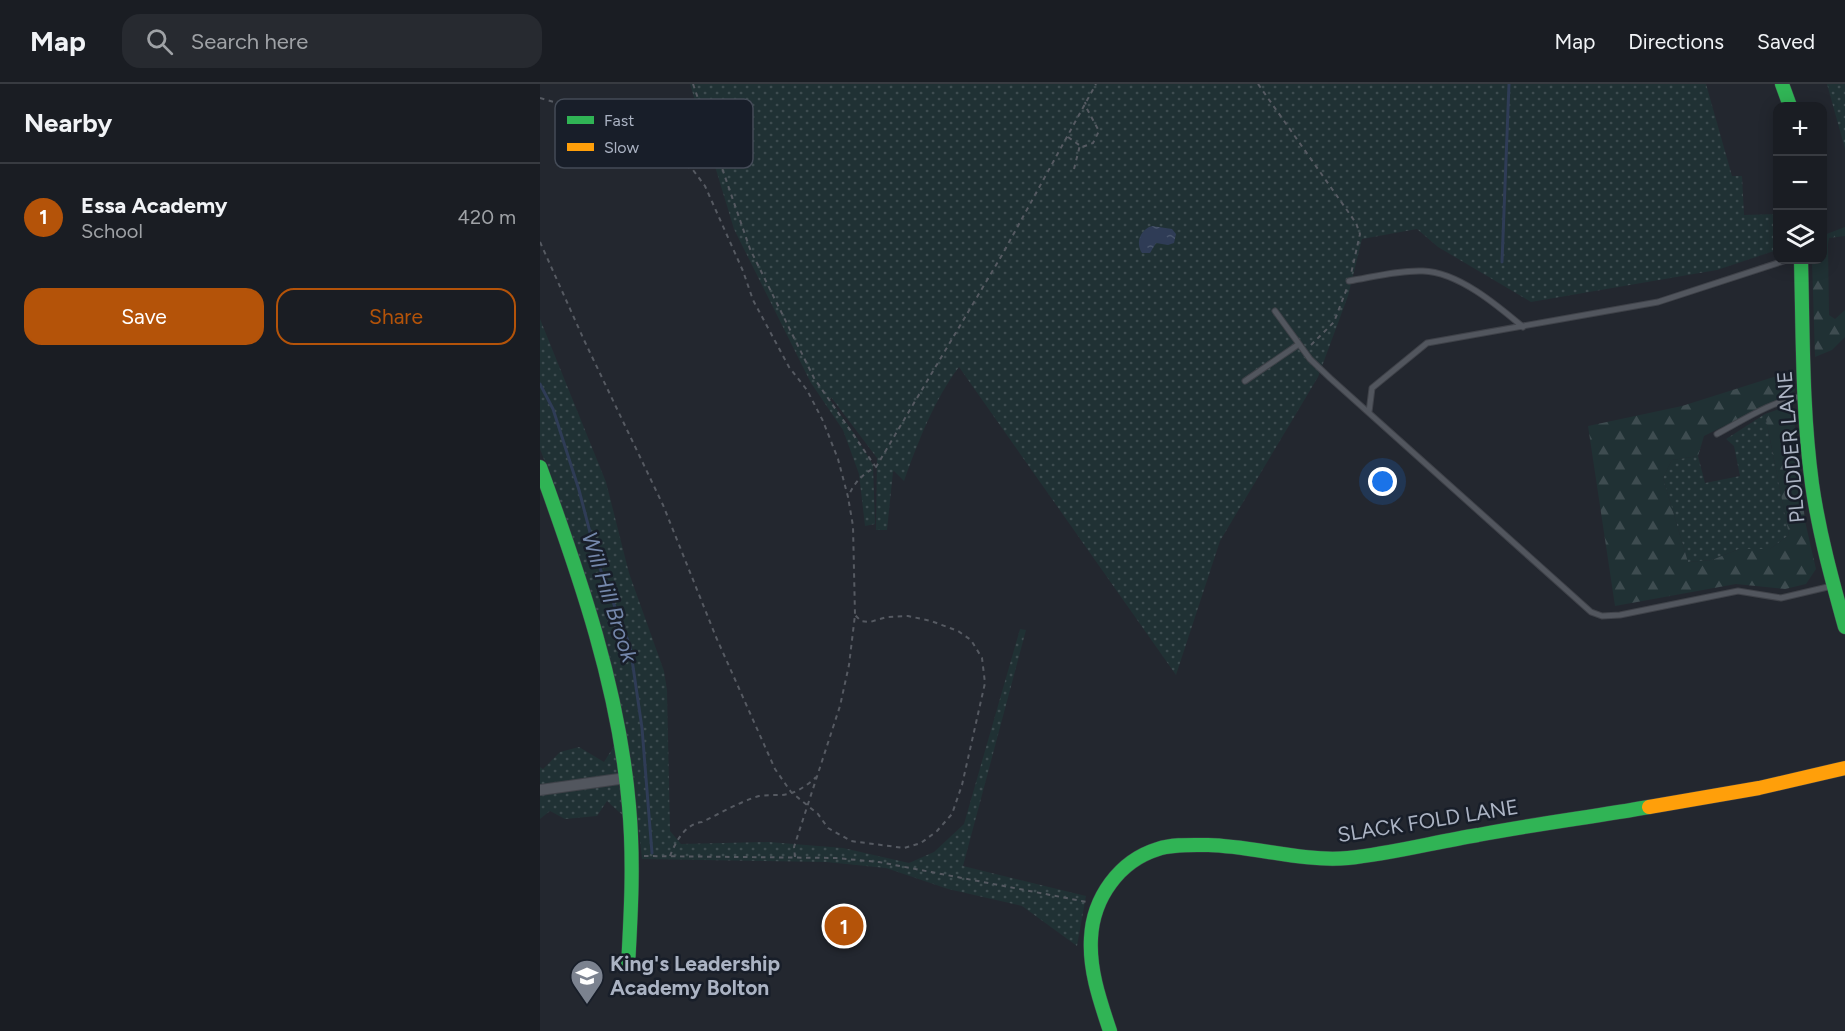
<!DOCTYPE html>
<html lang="en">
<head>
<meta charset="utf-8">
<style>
  :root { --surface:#1a1d23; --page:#272a30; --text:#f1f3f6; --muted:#9fa2a6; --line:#383b41; --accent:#b45309 }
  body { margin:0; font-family:Figtree,sans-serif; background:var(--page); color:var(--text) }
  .controls { position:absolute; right:18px; top:18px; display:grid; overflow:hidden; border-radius:12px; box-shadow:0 3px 15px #0003 }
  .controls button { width:54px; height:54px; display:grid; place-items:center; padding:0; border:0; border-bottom:2px solid var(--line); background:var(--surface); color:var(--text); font:30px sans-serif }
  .you { position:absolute; left:843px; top:398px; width:21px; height:21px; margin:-15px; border:4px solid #fff; border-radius:50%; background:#1a73e8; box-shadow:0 0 0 9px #1a73e833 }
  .badge { display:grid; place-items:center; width:39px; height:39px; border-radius:50%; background:var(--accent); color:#fff; font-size:20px; font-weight:700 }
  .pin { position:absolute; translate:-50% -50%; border:3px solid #fff; box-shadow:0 2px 6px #0006 }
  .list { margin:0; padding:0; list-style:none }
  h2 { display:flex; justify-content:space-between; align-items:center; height:78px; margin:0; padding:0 24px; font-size:26px }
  h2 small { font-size:20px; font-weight:400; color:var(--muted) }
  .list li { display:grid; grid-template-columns:39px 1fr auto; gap:18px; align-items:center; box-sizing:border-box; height:108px; padding:0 24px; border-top:2px solid var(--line) }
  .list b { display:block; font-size:22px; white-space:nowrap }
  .list p { margin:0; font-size:20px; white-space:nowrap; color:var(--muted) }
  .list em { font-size:20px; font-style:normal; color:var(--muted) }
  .actions { display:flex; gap:12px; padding:18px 24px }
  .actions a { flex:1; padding:14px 0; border:2px solid var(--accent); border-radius:18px; text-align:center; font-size:21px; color:var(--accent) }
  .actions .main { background:var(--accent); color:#fff }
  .icon { flex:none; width:33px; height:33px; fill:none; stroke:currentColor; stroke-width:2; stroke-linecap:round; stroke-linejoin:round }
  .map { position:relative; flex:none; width:1305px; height:947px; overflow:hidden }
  header { display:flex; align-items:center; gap:36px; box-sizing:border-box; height:84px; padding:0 30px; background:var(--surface); border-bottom:2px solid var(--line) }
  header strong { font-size:28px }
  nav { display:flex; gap:33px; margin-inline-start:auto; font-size:21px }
  .search { width:420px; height:54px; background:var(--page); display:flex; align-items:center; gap:15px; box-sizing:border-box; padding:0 21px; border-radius:18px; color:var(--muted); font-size:22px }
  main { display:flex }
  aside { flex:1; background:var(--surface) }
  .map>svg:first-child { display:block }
  .green { fill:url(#green-dots) }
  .forest { fill:url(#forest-firs) }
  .water { fill:url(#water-ripples) }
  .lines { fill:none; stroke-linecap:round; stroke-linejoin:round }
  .stream { stroke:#2f3c56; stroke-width:3 }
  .lane-casing { stroke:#3f4249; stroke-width:7 }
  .street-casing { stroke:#3f4249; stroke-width:12 }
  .fast-casing { stroke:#3f4249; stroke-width:15 }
  .slow-casing { stroke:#3f4249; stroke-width:15 }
  .path { stroke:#565a62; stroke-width:2; stroke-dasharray:4.5 4.5; stroke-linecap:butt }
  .lane { stroke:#52565e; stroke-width:5 }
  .street { stroke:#52565e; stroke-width:10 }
  .fast { stroke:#30b455; stroke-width:14 }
  .slow { stroke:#ff9f0a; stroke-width:14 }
  .labels { text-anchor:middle; stroke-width:5; stroke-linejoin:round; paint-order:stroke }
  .street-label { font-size:21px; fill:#abb3c3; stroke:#181e29 }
  .poi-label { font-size:21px; font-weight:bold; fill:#abb3c3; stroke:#181e29; text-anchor:start }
  .water-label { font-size:22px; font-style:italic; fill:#7487ab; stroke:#181e29 }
  .key { fill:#181e29; stroke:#444b57; stroke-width:1.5 }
  .key-label { font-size:16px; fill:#abb3c3 }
</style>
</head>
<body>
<header>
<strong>Map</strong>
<div class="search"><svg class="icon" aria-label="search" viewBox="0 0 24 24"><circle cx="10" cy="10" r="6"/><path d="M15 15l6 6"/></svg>Search here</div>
<nav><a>Map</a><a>Directions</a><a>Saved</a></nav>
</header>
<main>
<aside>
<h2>Nearby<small></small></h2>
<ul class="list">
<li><span class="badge">1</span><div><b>Essa Academy</b><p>School</p></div><em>420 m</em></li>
</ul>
<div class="actions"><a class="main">Save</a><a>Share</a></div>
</aside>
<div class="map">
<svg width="1305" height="947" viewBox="0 0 1305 947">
  <defs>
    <pattern id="green-dots" width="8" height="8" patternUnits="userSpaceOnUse" patternTransform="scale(1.5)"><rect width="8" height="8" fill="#203134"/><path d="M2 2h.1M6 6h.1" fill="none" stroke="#3e4c50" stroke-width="1.8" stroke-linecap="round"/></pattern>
    <pattern id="forest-firs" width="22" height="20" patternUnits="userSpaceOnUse" patternTransform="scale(1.5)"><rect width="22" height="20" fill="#203134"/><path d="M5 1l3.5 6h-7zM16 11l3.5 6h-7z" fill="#3e4c50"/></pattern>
    <pattern id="water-ripples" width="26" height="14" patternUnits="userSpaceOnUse" patternTransform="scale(1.5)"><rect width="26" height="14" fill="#2f3c56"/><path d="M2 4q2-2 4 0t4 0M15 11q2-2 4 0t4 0" fill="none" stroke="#4a566d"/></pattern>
  </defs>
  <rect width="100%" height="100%" fill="#23272f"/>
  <path class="green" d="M 150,0 L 1166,0 L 1192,92 L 1202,92 L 1204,131 L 1237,130 L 1237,166 L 1177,186 L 991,218 L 898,163 L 877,145 L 822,155 L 808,212 L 778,293 L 680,457 L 636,591 L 419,283 C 394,316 378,358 364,397 L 354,387 L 353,388 L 347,446 L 336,446 L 337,374 L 291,313 L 290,316 L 315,351 L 333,381 L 335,440 L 325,442 L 319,390 L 303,346 L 271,299 L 194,145 Z
    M 1287,0 L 1305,0 L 1305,65 Z
    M 0,235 L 66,398 L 89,489 L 124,587 L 127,606 L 130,747 L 141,760 L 229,758 L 303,764 L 369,779 L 394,768 L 424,740 L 480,545 L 486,546 L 423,782 L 546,812 L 537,862 L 482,822 L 408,805 L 346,784 L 286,778 L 102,775 L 90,673 L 17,409 L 0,365 Z
    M 1225,330 L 1249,451 L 1230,465 L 1199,465 L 1172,476 L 1148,478 L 1123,394 L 1132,376 L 1158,372 L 1165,399 L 1200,392 L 1194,362 L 1186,355 Z
    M 79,654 L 89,737 L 67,717 L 57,732 L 25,735 L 10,727 L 0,735 L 0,683 L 3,685 L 20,668 L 39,663 L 64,678 Z"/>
  <path class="forest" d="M 1283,119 L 1284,151 L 1305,143 L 1305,152 L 1289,154 L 1288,160 L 1289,231 L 1295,235 L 1305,226 L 1305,253 L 1292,266 L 1275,273 L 1272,176 L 1282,176 Z
    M 1253,287 L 1255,307 L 1164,352 L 1158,372 L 1132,376 L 1123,394 L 1148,478 L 1172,476 L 1199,465 L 1230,465 L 1249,451 L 1225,330 L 1245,323 L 1253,326 L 1265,437 L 1276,485 L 1266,500 L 1245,505 L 1196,500 L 1075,522 L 1048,342 L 1142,322 Z"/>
  <path class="water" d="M 612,142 L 632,145 L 636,150 L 634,159 L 628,161 L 616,159 L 610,169 L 602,169 C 595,158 601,145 612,142 Z"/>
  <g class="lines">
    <path class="stream" d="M 962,178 L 969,0
      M 0,300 L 13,325 L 39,406 L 58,479 L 90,562 L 102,644 L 112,769"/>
    <defs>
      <path id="lane" d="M 809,197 C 833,193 859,186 883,187 C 918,188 957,221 983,243
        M 735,227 L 770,275 L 790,294 L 1051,528 L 1062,532 L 1080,531 L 1198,507 L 1241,514 L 1292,502
        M 705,297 L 759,260
        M 829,328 L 832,304 L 887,259 L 1118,218 L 1247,176
        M 1177,350 C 1205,335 1232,317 1263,312"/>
      <path id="street" d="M 0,706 L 86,694"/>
      <path id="fast" d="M 1242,0 L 1250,22
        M 1261,176 C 1263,251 1262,326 1272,400 C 1279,449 1292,496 1305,543
        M 0,383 C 40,493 79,605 89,722 C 94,776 91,829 88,882
        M 570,947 C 560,917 549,886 551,854 C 553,814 579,777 618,765 C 633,760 651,761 668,761 C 714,762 761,778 808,774 C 851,770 895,758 938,751 C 995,740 1052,733 1109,723"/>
      <path id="slow" d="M 1109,723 L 1219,704 L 1305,684"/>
    </defs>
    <use href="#lane" class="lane-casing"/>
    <use href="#street" class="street-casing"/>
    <use href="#fast" class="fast-casing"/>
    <use href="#slow" class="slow-casing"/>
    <path class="path" d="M 153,0 L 210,165 L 274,294 L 335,382
      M 718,0 L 816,139 L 820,150 L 811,190
      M 0,14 L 46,27 L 84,41 L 153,86 L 165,102 L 203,187 L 213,216 L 249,283 L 267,306 L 283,337 L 298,375 L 308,413 C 314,399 322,390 336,383 L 462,171 L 556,0
      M 528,53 L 542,63 L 553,59 L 559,47 L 547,25 L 545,18
      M 534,85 L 540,61
      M 0,158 L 44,256 L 123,421 L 176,553 L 235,685 L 251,708 L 278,730 L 288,744 L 311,757 L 364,764 L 381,759 L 397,747 L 412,730 L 422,701 L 445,599 L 442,574 L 431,556 L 418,547 L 391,537 L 368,532 L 347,533 L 330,538 L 321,537 L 315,531
      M 771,261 L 794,238 L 807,204
      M 104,772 L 296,774 L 339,778 L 547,818
      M 130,772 C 136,757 145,740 162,738 C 181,729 199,718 219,712 C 226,711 232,711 238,711 C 252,712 267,702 276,693
      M 255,773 L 254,763 L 300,622 L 309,581 L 315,531 L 313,442 L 308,413"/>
    <use href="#lane" class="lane"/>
    <use href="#street" class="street"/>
    <use href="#fast" class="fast"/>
    <use href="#slow" class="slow"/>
  </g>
  <defs>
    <symbol id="school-pin" viewBox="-11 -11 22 30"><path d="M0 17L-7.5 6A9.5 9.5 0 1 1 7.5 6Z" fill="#7b828f" stroke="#181e29"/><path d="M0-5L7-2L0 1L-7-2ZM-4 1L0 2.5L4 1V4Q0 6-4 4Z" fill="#fff"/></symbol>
  </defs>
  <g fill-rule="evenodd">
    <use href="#school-pin" x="28" y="873" width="38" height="52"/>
  </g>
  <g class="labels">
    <g class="street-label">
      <text transform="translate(1251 363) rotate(-95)" y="7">PLODDER LANE</text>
      <text transform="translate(888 737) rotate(-9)" y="7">SLACK FOLD LANE</text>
    </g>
    <g class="poi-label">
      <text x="70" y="887">King's Leadership<tspan x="70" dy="24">Academy Bolton</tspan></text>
    </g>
    <g class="water-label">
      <text transform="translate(70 513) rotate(72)" y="8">Will Hill Brook</text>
    </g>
  </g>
  <rect x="15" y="15" width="198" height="69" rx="9" class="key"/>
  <rect x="27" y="32" width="27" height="8" fill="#30b455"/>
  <rect x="27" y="59" width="27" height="8" fill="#ff9f0a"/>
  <g class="key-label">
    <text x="64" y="42">Fast</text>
    <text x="64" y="69">Slow</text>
  </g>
</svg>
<div class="controls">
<button>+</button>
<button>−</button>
<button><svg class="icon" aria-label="layers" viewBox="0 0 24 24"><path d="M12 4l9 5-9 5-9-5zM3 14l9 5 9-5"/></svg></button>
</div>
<div class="you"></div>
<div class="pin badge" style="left:304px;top:842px">1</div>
</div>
</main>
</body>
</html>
